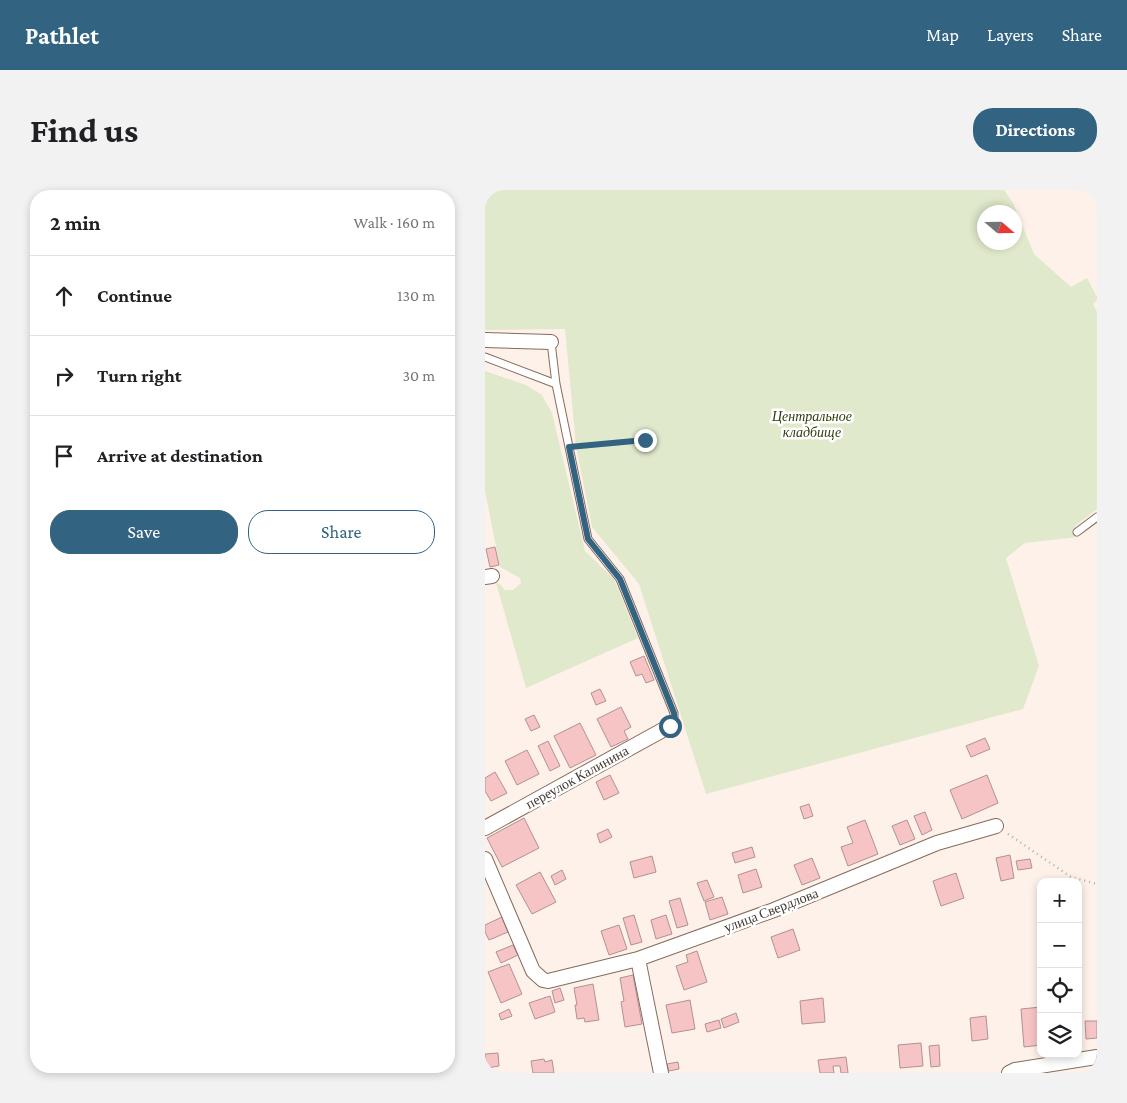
<!DOCTYPE html>
<html lang="en">
<head>
<meta charset="utf-8">
<style>
  :root { --surface:#fff; --page:#f2f2f2; --text:#202124; --muted:#757577; --line:#e0e0e0; --accent:#326381 }
  body { margin:0; font-family:"Crimson Pro",serif; background:var(--page); color:var(--text) }
  .controls { position:absolute; right:15px; bottom:15px; display:grid; overflow:hidden; border-radius:10px; box-shadow:0 2px 8px #0003 }
  .controls button { width:45px; height:45px; display:grid; place-items:center; padding:0; border:0; border-bottom:1px solid var(--line); background:var(--surface); color:var(--text); font:25px sans-serif }
  .compass { position:absolute; left:492px; top:15px; width:45px; height:45px; border-radius:50%; background:var(--surface); box-shadow:0 2px 8px #0003; rotate:110deg }
  .stop { position:absolute; width:15px; height:15px; margin:-11px; border:4px solid #326381; border-radius:50%; background:#fff }
  .stop.end { background:#326381; border-color:#fff; box-shadow:0 1px 5px #0008 }
  .list { margin:0; padding:0; list-style:none }
  h2 { display:flex; justify-content:space-between; align-items:center; height:65px; margin:0; padding:0 20px; font-size:21px }
  h2 small { font-size:16px; font-weight:400; color:var(--muted) }
  .list li { display:grid; grid-template-columns:32px 1fr auto; gap:15px; align-items:center; box-sizing:border-box; height:80px; padding:0 20px; border-top:1px solid var(--line) }
  .list b { display:block; font-size:19px; white-space:nowrap }
  .list em { font-size:16px; font-style:normal; color:var(--muted) }
  .actions { display:flex; gap:10px; padding:15px 20px }
  .actions a { flex:1; padding:11px 0; border:1px solid var(--accent); border-radius:20px; text-align:center; font-size:18px; color:var(--accent) }
  .actions .main { background:var(--accent); color:#fff }
  .icon { flex:none; width:28px; height:28px; fill:none; stroke:currentColor; stroke-width:2; stroke-linecap:round; stroke-linejoin:round }
  .map { position:relative; flex:none; width:612px; height:883px; overflow:hidden; border-radius:20px }
  header { display:flex; align-items:center; gap:30px; box-sizing:border-box; height:70px; padding:0 25px; background:var(--accent); color:#fff }
  header strong { font-size:24px }
  nav { display:flex; gap:28px; margin-inline-start:auto; font-size:18px }
  .intro { display:flex; align-items:center; justify-content:space-between; box-sizing:border-box; height:120px; padding:0 30px }
  h1 { margin:0; font-size:35px }
  .button { padding:12px 22px; border-radius:20px; background:var(--accent); color:#fff; font-size:18px; font-weight:700 }
  main { display:flex; gap:30px; padding:0 30px }
  aside { flex:1; background:var(--surface); border-radius:20px; box-shadow:0 2px 8px #0003 }
  .map>svg:first-child { display:block }
  .green { fill:#e0e9cb; fill-rule:evenodd }
  .building { fill:#f6c4c5; stroke:#b39091 }
  .lines { fill:none; stroke-linecap:round; stroke-linejoin:round }
  .lane-casing { stroke:#866b5c; stroke-width:9 }
  .street-casing { stroke:#866b5c; stroke-width:16 }
  .path { stroke:#b8aca5; stroke-width:2.5; stroke-dasharray:1 4; stroke-linecap:butt }
  .lane { stroke:#fff; stroke-width:7 }
  .street { stroke:#fff; stroke-width:14 }
  .route { stroke:#326381; stroke-width:6 }
  .labels { text-anchor:middle; stroke-width:5; stroke-linejoin:round; paint-order:stroke }
  .park-label { font-size:14px; font-style:italic; fill:#303b0b; stroke:#fff }
  .street-label { font-size:14px; fill:#443831; stroke:#fff }
</style>
</head>
<body>
<header>
<strong>Pathlet</strong>
<nav><a>Map</a><a>Layers</a><a>Share</a></nav>
</header>
<div class="intro"><h1>Find us</h1><a class="button">Directions</a></div>
<main>
<aside>
<h2>2 min<small>Walk · 160 m</small></h2>
<ul class="list">
<li><svg class="icon" aria-label="ahead" viewBox="0 0 24 24"><path d="M12 20V5M6 11l6-6 6 6"/></svg><div><b>Continue</b></div><em>130 m</em></li>
<li><svg class="icon" aria-label="right" viewBox="0 0 24 24"><path d="M7 20v-9h11M14 6l5 5-5 5"/></svg><div><b>Turn right</b></div><em>30 m</em></li>
<li><svg class="icon" aria-label="arrive" viewBox="0 0 24 24"><path d="M6 21V4h12l-3 4 3 4H6"/></svg><div><b>Arrive at destination</b></div></li>
</ul>
<div class="actions"><a class="main">Save</a><a>Share</a></div>
</aside>
<div class="map">
<svg width="612" height="883" viewBox="0 0 612 883">
  <rect width="100%" height="100%" fill="#fdf1ea"/>
  <path class="green" d="M 0,0 L 519,0 L 528,13 L 549,64 L 586,97 L 602,88 L 612,107 L 612,110 L 608,114 L 612,122 L 612,319 L 590,336 L 593,347 L 540,353 L 521,368 L 554,476 L 538,519 L 221,604 L 154,394 L 107,337 L 91,256 L 80,139 L 0,140 ZM 500,22 L 530,22 L 530,52 L 500,52 Z
    M 0,181 L 41,195 L 57,205 L 67,223 L 100,361 L 129,389 L 153,448 L 41,498 L 11,393 L 15,394 L 20,400 L 28,400 L 36,393 L 35,388 L 15,377 L 0,301 Z"/>
  <path class="building" d="M 10,357 L 14,375 L 5,377 L 1,359 Z
    M 159,466 L 169,490 L 161,493 L 157,484 L 151,486 L 145,472 Z
    M 115,499 L 121,511 L 111,515 L 106,503 Z
    M 136,517 L 146,537 L 139,541 L 143,549 L 126,557 L 112,529 Z
    M 49,525 L 55,537 L 46,541 L 40,529 Z
    M 95,533 L 111,565 L 85,578 L 69,546 Z
    M 500,548 L 505,559 L 486,567 L 481,556 Z
    M 63,551 L 75,576 L 65,581 L 53,556 Z
    M 42,560 L 54,584 L 32,595 L 20,571 Z
    M 10,582 L 22,603 L 6,611 L 0,601 L 0,588 Z
    M 125,585 L 134,603 L 119,610 L 111,592 Z
    M 502,585 L 513,613 L 477,629 L 465,600 Z
    M 324,614 L 328,626 L 319,629 L 315,617 Z
    M 440,622 L 447,640 L 437,645 L 429,626 Z
    M 39,628 L 54,658 L 17,677 L 2,648 Z
    M 380,630 L 393,664 L 363,676 L 356,657 L 368,653 L 362,637 Z
    M 422,630 L 430,649 L 415,655 L 407,636 Z
    M 123,639 L 127,647 L 115,653 L 112,644 Z
    M 267,657 L 270,667 L 250,673 L 247,663 Z
    M 525,665 L 529,688 L 516,691 L 511,668 Z
    M 167,666 L 171,682 L 149,688 L 145,672 Z
    M 327,668 L 335,688 L 317,695 L 309,675 Z
    M 545,669 L 547,678 L 533,680 L 531,671 Z
    M 271,679 L 277,697 L 258,703 L 253,685 Z
    M 77,680 L 81,689 L 70,695 L 66,686 Z
    M 55,682 L 71,712 L 47,724 L 31,695 Z
    M 471,683 L 479,708 L 456,716 L 448,691 Z
    M 222,690 L 229,707 L 219,711 L 212,693 Z
    M 237,707 L 243,724 L 225,730 L 220,712 Z
    M 195,708 L 203,735 L 192,738 L 184,711 Z
    M 149,725 L 157,752 L 146,755 L 138,728 Z
    M 181,725 L 187,744 L 171,749 L 166,730 Z
    M 17,727 L 23,742 L 4,750 L 0,742 L 0,735 Z
    M 134,735 L 142,759 L 124,765 L 116,741 Z
    M 308,739 L 315,760 L 293,768 L 286,747 Z
    M 28,755 L 33,765 L 16,773 L 11,762 Z
    M 212,761 L 222,792 L 199,800 L 191,776 L 203,772 L 201,765 Z
    M 24,774 L 37,804 L 16,813 L 3,782 Z
    M 148,785 L 157,834 L 140,837 L 136,812 L 139,811 L 135,788 Z
    M 108,794 L 114,830 L 100,832 L 99,828 L 92,829 L 90,815 L 92,815 L 89,798 Z
    M 75,798 L 79,810 L 70,813 L 67,801 Z
    M 65,806 L 70,822 L 50,829 L 44,813 Z
    M 338,808 L 340,832 L 317,834 L 315,811 Z
    M 205,810 L 210,839 L 187,843 L 181,815 Z
    M 556,817 L 556,855 L 539,857 L 536,819 Z
    M 24,819 L 27,826 L 16,830 L 14,824 Z
    M 251,823 L 254,832 L 239,838 L 236,829 Z
    M 501,826 L 503,849 L 487,851 L 485,828 Z
    M 234,830 L 236,838 L 222,842 L 220,834 Z
    M 600,831 L 612,831 L 612,848 L 601,849 Z
    M 436,853 L 438,876 L 415,878 L 413,855 Z
    M 454,855 L 455,876 L 446,877 L 444,856 Z
    M 13,863 L 14,876 L 2,878 L 0,864 Z
    M 361,867 L 363,883 L 356,883 L 355,876 L 348,876 L 349,883 L 335,883 L 333,870 Z
    M 59,869 L 60,872 L 67,870 L 69,883 L 48,883 L 46,871 Z
    M 193,872 L 194,879 L 184,881 L 182,874 Z"/>
  <g class="lines">
    <defs>
      <path id="lane" d="M 66,152 L 71,194 L 103,349 L 135,389 L 189,523 L 189,531 L 185,536
        M 0,167 L 71,194
        M 592,342 L 612,327"/>
      <path id="street" d="M 0,150 L 66,152
        M 0,387 L 7,386
        M 0,638 L 185,536
        M 0,669 L 48,781 L 58,790 L 63,791 L 153,769 L 289,720 L 452,653 L 511,636
        M 153,769 L 176,883
        M 524,883 L 530,880 L 612,867"/>
    </defs>
    <use href="#lane" class="lane-casing"/>
    <use href="#street" class="street-casing"/>
    <path class="path" d="M 95,256 L 160,250
      M 523,644 L 586,687 L 612,694"/>
    <use href="#lane" class="lane"/>
    <use href="#street" class="street"/>
  </g>
  <g class="lines">
    <path class="route" d="M 160,250 L 84,257 L 103,349 L 135,389 L 189,523 L 190,531 L 185,536"/>
  </g>
  <g class="labels">
    <g class="park-label">
      <text x="327" y="231">Центральное<tspan x="327" dy="16">кладбище</tspan></text>
    </g>
    <g class="street-label">
      <text transform="translate(92 587) rotate(-29)" y="5">переулок Калинина</text>
      <text transform="translate(286 720) rotate(-21)" y="5">улица Свердлова</text>
    </g>
  </g>
</svg>
<div class="controls">
<button>+</button>
<button>−</button>
<button><svg class="icon" aria-label="locate" viewBox="0 0 24 24"><circle cx="12" cy="12" r="6"/><path d="M12 2v4M12 18v4M2 12h4M18 12h4"/></svg></button>
<button><svg class="icon" aria-label="layers" viewBox="0 0 24 24"><path d="M12 4l9 5-9 5-9-5zM3 14l9 5 9-5"/></svg></button>
</div>
<svg class="compass" viewBox="-18 -18 36 36"><path d="M0-13l5 13h-10z" fill="#e53935"/><path d="M0 13l5-13h-10z" fill="#757577"/></svg>
<div class="stop" style="left:185px;top:536px"></div>
<div class="stop end" style="left:160px;top:250px"></div>
</div>
</main>
</body>
</html>
